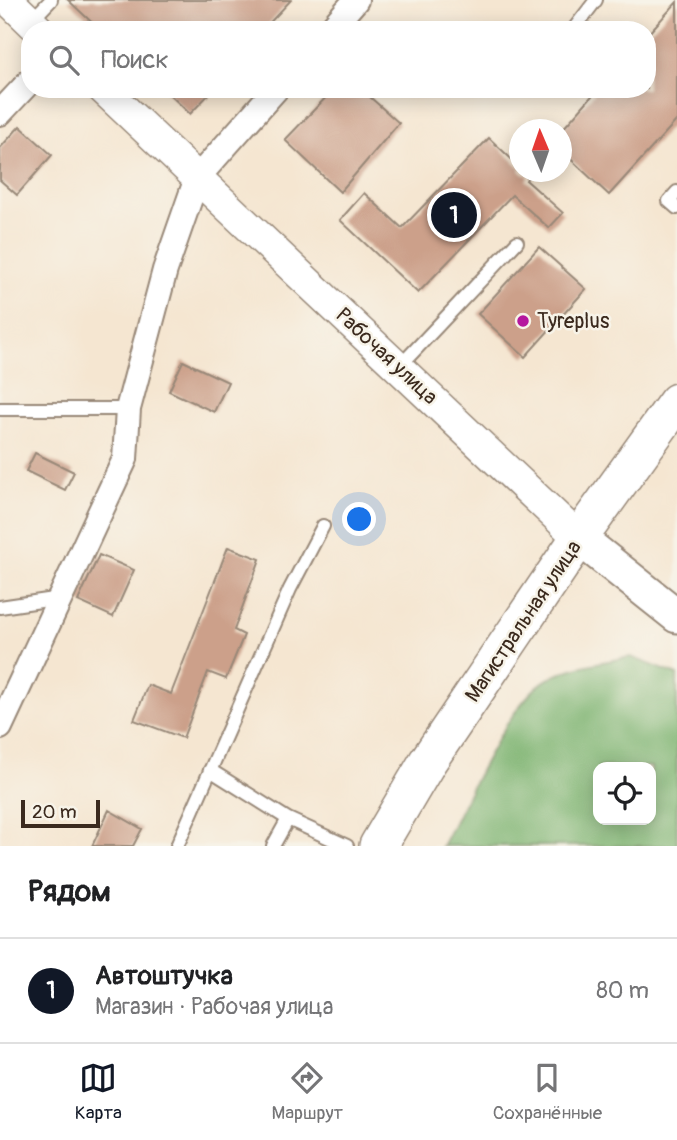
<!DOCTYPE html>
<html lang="ru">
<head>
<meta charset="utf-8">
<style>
  :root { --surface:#fff; --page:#f6f6f6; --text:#202124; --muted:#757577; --line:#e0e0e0; --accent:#111827 }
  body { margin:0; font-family:Pangolin,sans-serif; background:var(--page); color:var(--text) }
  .controls { position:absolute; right:21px; bottom:21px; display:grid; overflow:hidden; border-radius:14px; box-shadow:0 4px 18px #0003 }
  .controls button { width:63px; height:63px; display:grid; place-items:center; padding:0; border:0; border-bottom:2px solid var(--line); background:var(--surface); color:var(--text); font:35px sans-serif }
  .compass { position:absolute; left:509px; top:119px; width:63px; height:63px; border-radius:50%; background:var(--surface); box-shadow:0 4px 18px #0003; rotate:358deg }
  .scale { position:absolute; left:21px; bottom:18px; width:79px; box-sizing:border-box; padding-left:7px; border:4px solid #3b2a1e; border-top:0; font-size:19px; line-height:24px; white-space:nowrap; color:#3b2a1e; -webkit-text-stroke:5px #f7f3e8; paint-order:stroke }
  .you { position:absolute; left:360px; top:520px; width:24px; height:24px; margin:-18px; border:5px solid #fff; border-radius:50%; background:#1a73e8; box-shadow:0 0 0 10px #1a73e833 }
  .badge { display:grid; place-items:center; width:46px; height:46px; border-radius:50%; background:var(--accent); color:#fff; font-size:23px; font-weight:700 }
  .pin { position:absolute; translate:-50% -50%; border:4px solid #fff; box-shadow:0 2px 7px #0006 }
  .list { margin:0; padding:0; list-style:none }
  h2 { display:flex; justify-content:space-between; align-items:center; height:91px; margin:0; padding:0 28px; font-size:30px }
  h2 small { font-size:23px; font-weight:400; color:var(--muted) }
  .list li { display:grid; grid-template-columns:46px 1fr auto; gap:21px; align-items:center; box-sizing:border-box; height:105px; padding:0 28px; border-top:2px solid var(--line) }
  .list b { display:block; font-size:26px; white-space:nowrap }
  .list p { margin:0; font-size:23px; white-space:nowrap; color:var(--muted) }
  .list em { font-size:23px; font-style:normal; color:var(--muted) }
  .icon { flex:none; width:38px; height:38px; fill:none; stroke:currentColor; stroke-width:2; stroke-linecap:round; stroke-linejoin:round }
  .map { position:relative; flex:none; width:677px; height:846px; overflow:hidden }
  .search { position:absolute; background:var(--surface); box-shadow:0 4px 18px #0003; left:21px; right:21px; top:21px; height:77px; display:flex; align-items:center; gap:18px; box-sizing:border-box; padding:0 24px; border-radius:28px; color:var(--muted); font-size:26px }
  .sheet { height:196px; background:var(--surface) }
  nav { display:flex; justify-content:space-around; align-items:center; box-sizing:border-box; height:98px; border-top:2px solid var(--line); background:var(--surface); font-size:19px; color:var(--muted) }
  nav a { display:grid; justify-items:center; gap:4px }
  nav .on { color:var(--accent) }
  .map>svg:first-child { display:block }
  .forest { fill:#7ab26e; stroke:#5a6e46; stroke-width:2; fill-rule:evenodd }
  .building { fill:#cca08a }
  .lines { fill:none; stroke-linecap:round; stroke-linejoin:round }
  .service-casing { stroke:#988878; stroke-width:16 }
  .minor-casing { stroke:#988878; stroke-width:28 }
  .tertiary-casing { stroke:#988878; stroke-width:33 }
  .secondary-casing { stroke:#988878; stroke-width:37 }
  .primary-casing { stroke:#988878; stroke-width:40 }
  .service { stroke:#fff; stroke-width:12 }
  .minor { stroke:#fff; stroke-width:24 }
  .tertiary { stroke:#fff; stroke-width:30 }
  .secondary { stroke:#fff; stroke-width:33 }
  .primary { stroke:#fff; stroke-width:37 }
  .poi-dot { fill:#b5179e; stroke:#f7f3e8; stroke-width:2.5 }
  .labels { text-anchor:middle; stroke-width:5; stroke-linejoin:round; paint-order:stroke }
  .poi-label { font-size:21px; fill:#3b2a1e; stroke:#f7f3e8; text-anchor:start }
  .street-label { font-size:21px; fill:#3b2a1e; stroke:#f7f3e8 }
</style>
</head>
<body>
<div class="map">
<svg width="677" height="846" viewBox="0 0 677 846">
  <rect width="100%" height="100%" fill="#f7f3e8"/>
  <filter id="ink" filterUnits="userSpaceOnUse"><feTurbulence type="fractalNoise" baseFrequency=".0143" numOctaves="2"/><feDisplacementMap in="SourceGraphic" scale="14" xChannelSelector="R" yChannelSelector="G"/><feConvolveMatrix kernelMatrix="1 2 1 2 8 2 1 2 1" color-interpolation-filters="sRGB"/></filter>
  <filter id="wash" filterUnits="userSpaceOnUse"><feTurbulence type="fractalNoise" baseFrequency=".00686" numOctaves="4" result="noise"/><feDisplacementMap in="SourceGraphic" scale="28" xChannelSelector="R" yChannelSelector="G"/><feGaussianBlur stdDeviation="1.57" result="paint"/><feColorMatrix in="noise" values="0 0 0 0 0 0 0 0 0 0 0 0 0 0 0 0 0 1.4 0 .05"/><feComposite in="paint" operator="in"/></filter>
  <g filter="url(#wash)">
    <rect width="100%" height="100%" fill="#f5e6d1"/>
    <path class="forest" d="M 631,657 L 677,675 L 677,846 L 442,846 C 464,805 509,700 548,679 C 574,665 603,662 631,657 ZM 598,767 L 651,767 L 651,820 L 598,820 Z"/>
    <g id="blocks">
      <path class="building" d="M 68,0 L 291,0 L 263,30 L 100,30 Z
        M 677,2 L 677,120 L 609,195 L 562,151 L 562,130 L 598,89 L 647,89 L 647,35 Z
        M 164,89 L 214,89 L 190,114 Z
        M 334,89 L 361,89 L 399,123 L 340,192 L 285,140 Z
        M 20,126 L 52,155 L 17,195 L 0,180 L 0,148 Z
        M 489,138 L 520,167 L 520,172 L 529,176 L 526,180 L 563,213 L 549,228 L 512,195 L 418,293 L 340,220 L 364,193 L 402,228 Z
        M 539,247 L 586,289 L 525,357 L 478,314 Z
        M 183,361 L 228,382 L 214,412 L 169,391 Z
        M 35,453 L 74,472 L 65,490 L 26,471 Z
        M 228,547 L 260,559 L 234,630 L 244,635 L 226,679 L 208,672 L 183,738 L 134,720 L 148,685 L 171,694 Z
        M 99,555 L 134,570 L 113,617 L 78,601 Z
        M 109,810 L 142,829 L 133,846 L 92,846 Z"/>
    </g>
  </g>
  <g filter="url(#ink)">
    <use href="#blocks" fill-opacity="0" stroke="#988878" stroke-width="2"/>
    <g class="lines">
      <defs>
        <path id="service" d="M 31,21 L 51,0
          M 573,30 L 596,0
          M 677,192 L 669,201 L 677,208
          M 399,367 L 517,242
          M 0,409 L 128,409
          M 0,607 L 61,598
          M 210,770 L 288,819 L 347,846
          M 177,846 L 290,589 L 323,526
          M 273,846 L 288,819"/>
        <path id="minor" d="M 330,30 L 356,0
          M 0,113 L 30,81
          M 0,727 L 125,459 L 128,409 L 165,270 L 197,178 L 276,89"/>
        <path id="tertiary" d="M 8,0 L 39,30
          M 103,89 L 579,538"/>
        <path id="secondary" d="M 579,538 L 677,616"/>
        <path id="primary" d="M 378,846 L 428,761 L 579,538 L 677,402"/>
      </defs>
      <use href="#service" class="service-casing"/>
      <use href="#minor" class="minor-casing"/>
      <use href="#tertiary" class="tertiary-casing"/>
      <use href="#secondary" class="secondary-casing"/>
      <use href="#primary" class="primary-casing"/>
      <use href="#service" class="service"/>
      <use href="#minor" class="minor"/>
      <use href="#tertiary" class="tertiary"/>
      <use href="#secondary" class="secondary"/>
      <use href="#primary" class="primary"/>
    </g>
  </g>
  <circle class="poi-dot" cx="523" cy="321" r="7"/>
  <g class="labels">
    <g class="poi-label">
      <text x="537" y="328">Tyreplus</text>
    </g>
    <g class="street-label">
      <text transform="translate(387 356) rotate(43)" y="7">Рабочая улица</text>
      <text transform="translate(523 621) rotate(-56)" y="7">Магистральная улица</text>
    </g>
  </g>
</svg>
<div class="controls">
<button><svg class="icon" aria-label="locate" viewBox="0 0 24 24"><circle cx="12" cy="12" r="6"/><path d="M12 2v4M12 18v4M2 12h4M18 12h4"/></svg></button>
</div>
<svg class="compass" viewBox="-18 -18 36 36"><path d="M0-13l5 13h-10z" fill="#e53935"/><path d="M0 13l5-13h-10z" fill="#757577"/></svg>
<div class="scale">20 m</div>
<div class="you"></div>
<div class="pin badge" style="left:454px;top:215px">1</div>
<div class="search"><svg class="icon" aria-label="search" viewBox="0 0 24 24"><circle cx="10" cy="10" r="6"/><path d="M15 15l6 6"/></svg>Поиск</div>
</div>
<section class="sheet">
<h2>Рядом<small></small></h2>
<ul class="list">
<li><span class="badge">1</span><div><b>Автоштучка</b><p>Магазин · Рабочая улица</p></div><em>80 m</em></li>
</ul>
</section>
<nav>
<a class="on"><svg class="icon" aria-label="map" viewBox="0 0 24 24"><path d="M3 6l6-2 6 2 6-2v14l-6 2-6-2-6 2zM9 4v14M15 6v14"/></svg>Карта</a>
<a><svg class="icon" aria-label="directions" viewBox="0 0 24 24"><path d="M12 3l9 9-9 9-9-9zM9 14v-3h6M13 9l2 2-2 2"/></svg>Маршрут</a>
<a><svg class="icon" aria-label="saved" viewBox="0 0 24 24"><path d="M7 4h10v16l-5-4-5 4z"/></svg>Сохранённые</a>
</nav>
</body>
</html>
